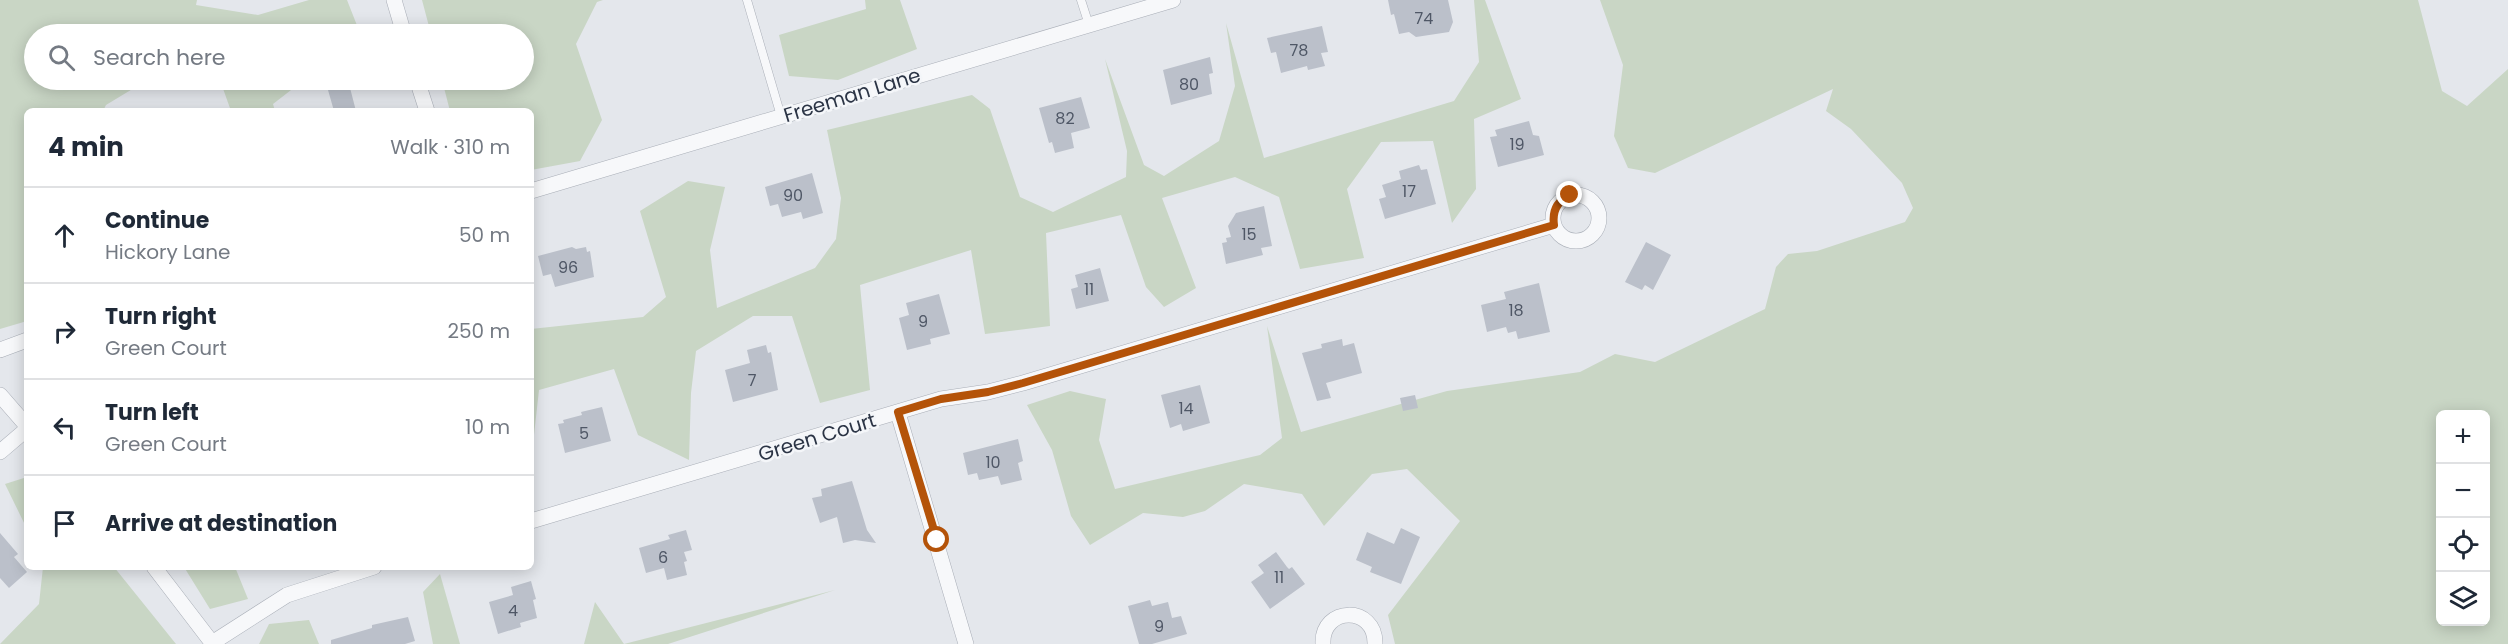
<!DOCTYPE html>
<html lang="en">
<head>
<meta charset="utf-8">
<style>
  :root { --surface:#fff; --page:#f2f2f3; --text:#1f2937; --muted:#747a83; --line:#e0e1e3 }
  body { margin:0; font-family:Poppins,sans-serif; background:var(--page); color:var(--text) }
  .controls { position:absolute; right:18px; bottom:18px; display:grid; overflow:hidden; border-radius:9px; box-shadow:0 3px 15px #0003 }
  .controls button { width:54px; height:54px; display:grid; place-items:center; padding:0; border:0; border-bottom:2px solid var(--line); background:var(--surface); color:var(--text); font:30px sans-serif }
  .stop { position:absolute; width:18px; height:18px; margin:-14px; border:4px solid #b45309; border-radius:50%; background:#fff }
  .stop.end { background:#b45309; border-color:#fff; box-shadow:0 2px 6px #0008 }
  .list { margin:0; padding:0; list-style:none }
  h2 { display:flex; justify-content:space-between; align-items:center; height:78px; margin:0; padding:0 24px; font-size:26px }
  h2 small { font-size:20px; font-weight:400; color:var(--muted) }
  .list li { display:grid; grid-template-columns:39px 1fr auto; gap:18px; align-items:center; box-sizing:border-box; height:96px; padding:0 24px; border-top:2px solid var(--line) }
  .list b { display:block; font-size:22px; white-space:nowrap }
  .list p { margin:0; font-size:20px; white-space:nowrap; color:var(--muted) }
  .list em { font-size:20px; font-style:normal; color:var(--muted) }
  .icon { flex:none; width:33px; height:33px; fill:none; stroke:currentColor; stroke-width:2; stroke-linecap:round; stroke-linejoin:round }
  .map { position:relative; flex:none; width:2508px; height:644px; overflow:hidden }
  .search { position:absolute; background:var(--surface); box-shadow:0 3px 15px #0003; left:24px; top:24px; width:510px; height:66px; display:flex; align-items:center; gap:15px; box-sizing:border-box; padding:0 21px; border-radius:33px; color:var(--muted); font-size:22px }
  .panel { position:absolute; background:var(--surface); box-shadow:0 3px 15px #0003; left:24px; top:108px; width:510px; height:462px; border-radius:9px }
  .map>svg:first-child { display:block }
  .green { fill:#c9d6c5; fill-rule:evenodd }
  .building { fill:#bbc0ca }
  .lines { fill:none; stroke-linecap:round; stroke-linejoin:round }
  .service-casing { stroke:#a9aeb7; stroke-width:9 }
  .minor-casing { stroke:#a9aeb7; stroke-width:16 }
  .service { stroke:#f7f8fa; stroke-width:8 }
  .minor { stroke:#f7f8fa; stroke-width:15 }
  .route { stroke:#b45309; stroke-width:8 }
  .labels { text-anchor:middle; stroke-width:5; stroke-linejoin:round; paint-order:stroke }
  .number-label { font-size:16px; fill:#4f5766 }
  .street-label { font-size:20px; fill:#2b3445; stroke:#f4f6f9 }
</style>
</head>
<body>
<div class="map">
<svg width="2508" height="644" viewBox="0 0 2508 644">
  <rect width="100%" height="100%" fill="#e4e7ec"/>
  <path class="green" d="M 0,0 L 197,0 L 196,5 L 258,15 L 309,0 L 347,0 L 360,33 L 34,34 L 34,80 L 304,80 L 273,104 L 275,111 L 231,111 L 221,83 L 144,82 L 106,105 L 103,111 L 27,111 L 27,321 L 0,329 Z
    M 422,0 L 603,0 L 597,2 L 576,44 L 602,120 L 580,161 L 531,170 L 531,111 L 450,111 L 442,80 L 524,80 L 524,34 L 431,34 Z
    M 865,0 L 900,0 L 917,49 L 838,80 L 789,76 L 779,35 L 866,9 Z
    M 1474,0 L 1485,0 L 1521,99 L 1474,119 L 1476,189 L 1452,223 L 1433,141 L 1381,142 L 1347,189 L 1364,258 L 1300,269 L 1279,197 L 1235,177 L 1162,198 L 1196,288 L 1164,307 L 1146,287 L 1121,215 L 1046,233 L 1050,326 L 985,334 L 971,250 L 860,285 L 870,390 L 820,403 L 792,316 L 753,316 L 696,351 L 691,393 L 689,460 L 638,435 L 614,369 L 539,390 L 531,462 L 531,329 L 643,317 L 666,297 L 640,211 L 688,181 L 725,187 L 710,250 L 717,308 L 815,268 L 836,239 L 841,198 L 827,130 L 972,95 L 990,109 L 1020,197 L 1053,212 L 1126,177 L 1127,151 L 1105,59 L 1144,165 L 1164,176 L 1219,141 L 1235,86 L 1226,23 L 1264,158 L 1454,101 L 1479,62 Z
    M 1600,0 L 2418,0 L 2442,91 L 2467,106 L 2508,69 L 2508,644 L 1395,644 L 1388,615 L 1460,521 L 1407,469 L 1372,474 L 1324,526 L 1302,494 L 1244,484 L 1205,511 L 1183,517 L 1143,513 L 1090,545 L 1071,516 L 1052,450 L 1027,405 L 1070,391 L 1106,399 L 1099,440 L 1115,489 L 1260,455 L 1282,438 L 1267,326 L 1301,432 L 1447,391 L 1580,372 L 1615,354 L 1655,362 L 1765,309 L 1776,267 L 1788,254 L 1817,251 L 1905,222 L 1913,208 L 1902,183 L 1851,129 L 1826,111 L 1833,89 L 1655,173 L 1628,168 L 1614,136 L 1623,65 ZM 2440,414 L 2486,414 L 2486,622 L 2440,622 Z
    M 27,477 L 27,529 L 5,484 Z
    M 43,567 L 114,567 L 176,644 L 0,644 L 39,604 Z
    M 184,567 L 235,567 L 248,599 L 210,609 Z
    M 440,574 L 460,644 L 433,644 L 423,592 Z
    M 835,590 L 668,644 L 584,644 L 595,602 L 624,644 Z
    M 309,620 L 319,644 L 259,644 L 269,624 Z"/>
  <path class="building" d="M 1388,0 L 1448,0 L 1453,22 L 1449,32 L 1416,37 L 1409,32 L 1399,34 L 1394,14 L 1391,15 Z
    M 1322,26 L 1328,52 L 1321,53 L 1325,66 L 1308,70 L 1307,66 L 1281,73 L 1276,52 L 1271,53 L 1267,38 Z
    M 1210,57 L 1213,73 L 1209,74 L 1212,94 L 1171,105 L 1163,70 Z
    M 349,84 L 356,111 L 334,111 L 328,90 Z
    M 1081,97 L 1090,128 L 1071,133 L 1074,148 L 1055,153 L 1052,142 L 1049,143 L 1039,108 Z
    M 1529,121 L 1533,135 L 1539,136 L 1544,155 L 1498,167 L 1490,137 L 1497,136 L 1495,130 Z
    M 1419,165 L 1421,170 L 1427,169 L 1436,204 L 1385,219 L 1379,199 L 1386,197 L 1382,185 L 1401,179 L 1399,171 Z
    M 812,173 L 823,213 L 803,219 L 801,212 L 782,217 L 778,204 L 770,206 L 765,187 Z
    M 1264,206 L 1272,246 L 1261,248 L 1263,255 L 1226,264 L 1222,243 L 1227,242 L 1226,238 L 1231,237 L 1228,226 L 1236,213 Z
    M 1646,242 L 1671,255 L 1653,290 L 1645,285 L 1642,290 L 1625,282 Z
    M 572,247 L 576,249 L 586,247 L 587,252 L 590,251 L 594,277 L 555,287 L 551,274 L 543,276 L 538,256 Z
    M 1100,268 L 1109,301 L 1076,309 L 1071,289 L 1078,287 L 1075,275 Z
    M 1539,283 L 1550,332 L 1518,339 L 1516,331 L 1508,333 L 1506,327 L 1487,332 L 1481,305 L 1506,299 L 1504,292 Z
    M 939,294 L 950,334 L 930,339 L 931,344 L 907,350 L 899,318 L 909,315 L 906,303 Z
    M 1342,339 L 1343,346 L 1354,343 L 1362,373 L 1326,383 L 1331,398 L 1317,401 L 1302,353 L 1322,348 L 1321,344 Z
    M 766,345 L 768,353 L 771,352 L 778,390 L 733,402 L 725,370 L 750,363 L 747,350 Z
    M 1200,385 L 1210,423 L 1183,431 L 1181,424 L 1170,428 L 1161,395 Z
    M 1415,395 L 1418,408 L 1403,411 L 1400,398 Z
    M 602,407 L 611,441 L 565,453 L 558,424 L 564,423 L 563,420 L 582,415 L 581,412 Z
    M 1018,439 L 1023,461 L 1018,463 L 1022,480 L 1001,485 L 998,476 L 979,480 L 977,473 L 968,475 L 963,453 Z
    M 852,481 L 867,530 L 876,543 L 855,540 L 843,543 L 837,517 L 820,523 L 812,498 L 822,496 L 821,489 Z
    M 1401,528 L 1420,537 L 1401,584 L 1370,572 L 1372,567 L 1356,560 L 1367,532 L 1394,544 Z
    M 686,530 L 692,550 L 684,552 L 687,561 L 684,562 L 687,575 L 667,580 L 664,568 L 646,573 L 639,548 L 670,539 L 668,535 Z
    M 0,533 L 18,554 L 14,557 L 27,572 L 9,588 L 0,578 Z
    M 1276,552 L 1287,567 L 1289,569 L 1292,567 L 1305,584 L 1270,609 L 1251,582 L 1264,573 L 1258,565 Z
    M 531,581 L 536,599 L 533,600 L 537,618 L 520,623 L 521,627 L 498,634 L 489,602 L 513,595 L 511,587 Z
    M 1150,600 L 1152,606 L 1168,602 L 1172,618 L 1181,616 L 1187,634 L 1152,644 L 1139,644 L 1128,606 Z
    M 408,617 L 415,641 L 405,644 L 331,644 L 331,640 L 372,628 L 372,625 Z"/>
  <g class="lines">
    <defs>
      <path id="service" d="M 747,0 L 781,116
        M 1081,0 L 1089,25"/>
      <path id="minor" d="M 394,0 L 404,34
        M 417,80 L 427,111
        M 531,191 L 1173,0
        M1553 218a23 23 0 1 1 46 0a23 23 0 1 1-46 0Z
        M 0,350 L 27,340
        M 0,395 L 27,426
        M 898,413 L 966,644
        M 0,452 L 27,429
        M 531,521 L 941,399 L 988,392 L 1023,383 L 1554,225
        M 154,567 L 213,644
        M 212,643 L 287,595 L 374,567
        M 1323,644 C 1321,606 1376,605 1375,644"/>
    </defs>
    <use href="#service" class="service-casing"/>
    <use href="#minor" class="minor-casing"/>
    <use href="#service" class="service"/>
    <use href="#minor" class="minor"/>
  </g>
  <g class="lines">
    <path class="route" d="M 937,540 L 898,412 L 941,399 L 988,392 L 1023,383 L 1554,225 C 1552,211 1557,201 1570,195"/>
  </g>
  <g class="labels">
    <g class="number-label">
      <text x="1424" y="24">74</text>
      <text x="1299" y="56">78</text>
      <text x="1189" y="90">80</text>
      <text x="1065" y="124">82</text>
      <text x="1517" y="150">19</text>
      <text x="1409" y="197">17</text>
      <text x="793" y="201">90</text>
      <text x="1249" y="240">15</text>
      <text x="568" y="273">96</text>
      <text x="1089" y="295">11</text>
      <text x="1516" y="316">18</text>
      <text x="923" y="327">9</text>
      <text x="752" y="386">7</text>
      <text x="1186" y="414">14</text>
      <text x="584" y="439">5</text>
      <text x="993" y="468">10</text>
      <text x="663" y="563">6</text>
      <text x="1279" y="583">11</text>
      <text x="513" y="616">4</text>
      <text x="1159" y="632">9</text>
    </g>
    <g class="street-label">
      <text transform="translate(852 95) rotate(-17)" y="7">Freeman Lane</text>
      <text transform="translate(817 437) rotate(-17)" y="7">Green Court</text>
    </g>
  </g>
</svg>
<div class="controls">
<button>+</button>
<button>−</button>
<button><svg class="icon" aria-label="locate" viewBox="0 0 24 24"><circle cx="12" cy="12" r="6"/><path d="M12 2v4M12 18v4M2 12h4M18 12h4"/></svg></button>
<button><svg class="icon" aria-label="layers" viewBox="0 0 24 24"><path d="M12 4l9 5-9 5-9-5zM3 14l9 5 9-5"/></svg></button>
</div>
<div class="stop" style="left:937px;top:540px"></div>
<div class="stop end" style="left:1570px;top:195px"></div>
<div class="search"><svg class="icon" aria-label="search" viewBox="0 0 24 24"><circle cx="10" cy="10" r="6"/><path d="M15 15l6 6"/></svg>Search here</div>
<section class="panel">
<h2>4 min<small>Walk · 310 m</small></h2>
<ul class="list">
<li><svg class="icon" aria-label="ahead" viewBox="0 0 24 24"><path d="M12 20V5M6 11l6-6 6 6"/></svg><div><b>Continue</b><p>Hickory Lane</p></div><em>50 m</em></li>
<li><svg class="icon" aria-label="right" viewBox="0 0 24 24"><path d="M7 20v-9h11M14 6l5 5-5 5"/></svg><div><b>Turn right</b><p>Green Court</p></div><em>250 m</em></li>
<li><svg class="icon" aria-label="left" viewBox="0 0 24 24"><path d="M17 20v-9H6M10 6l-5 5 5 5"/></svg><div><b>Turn left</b><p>Green Court</p></div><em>10 m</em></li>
<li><svg class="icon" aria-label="arrive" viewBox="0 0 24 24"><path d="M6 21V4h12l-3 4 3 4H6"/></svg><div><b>Arrive at destination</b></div></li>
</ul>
</section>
</div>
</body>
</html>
